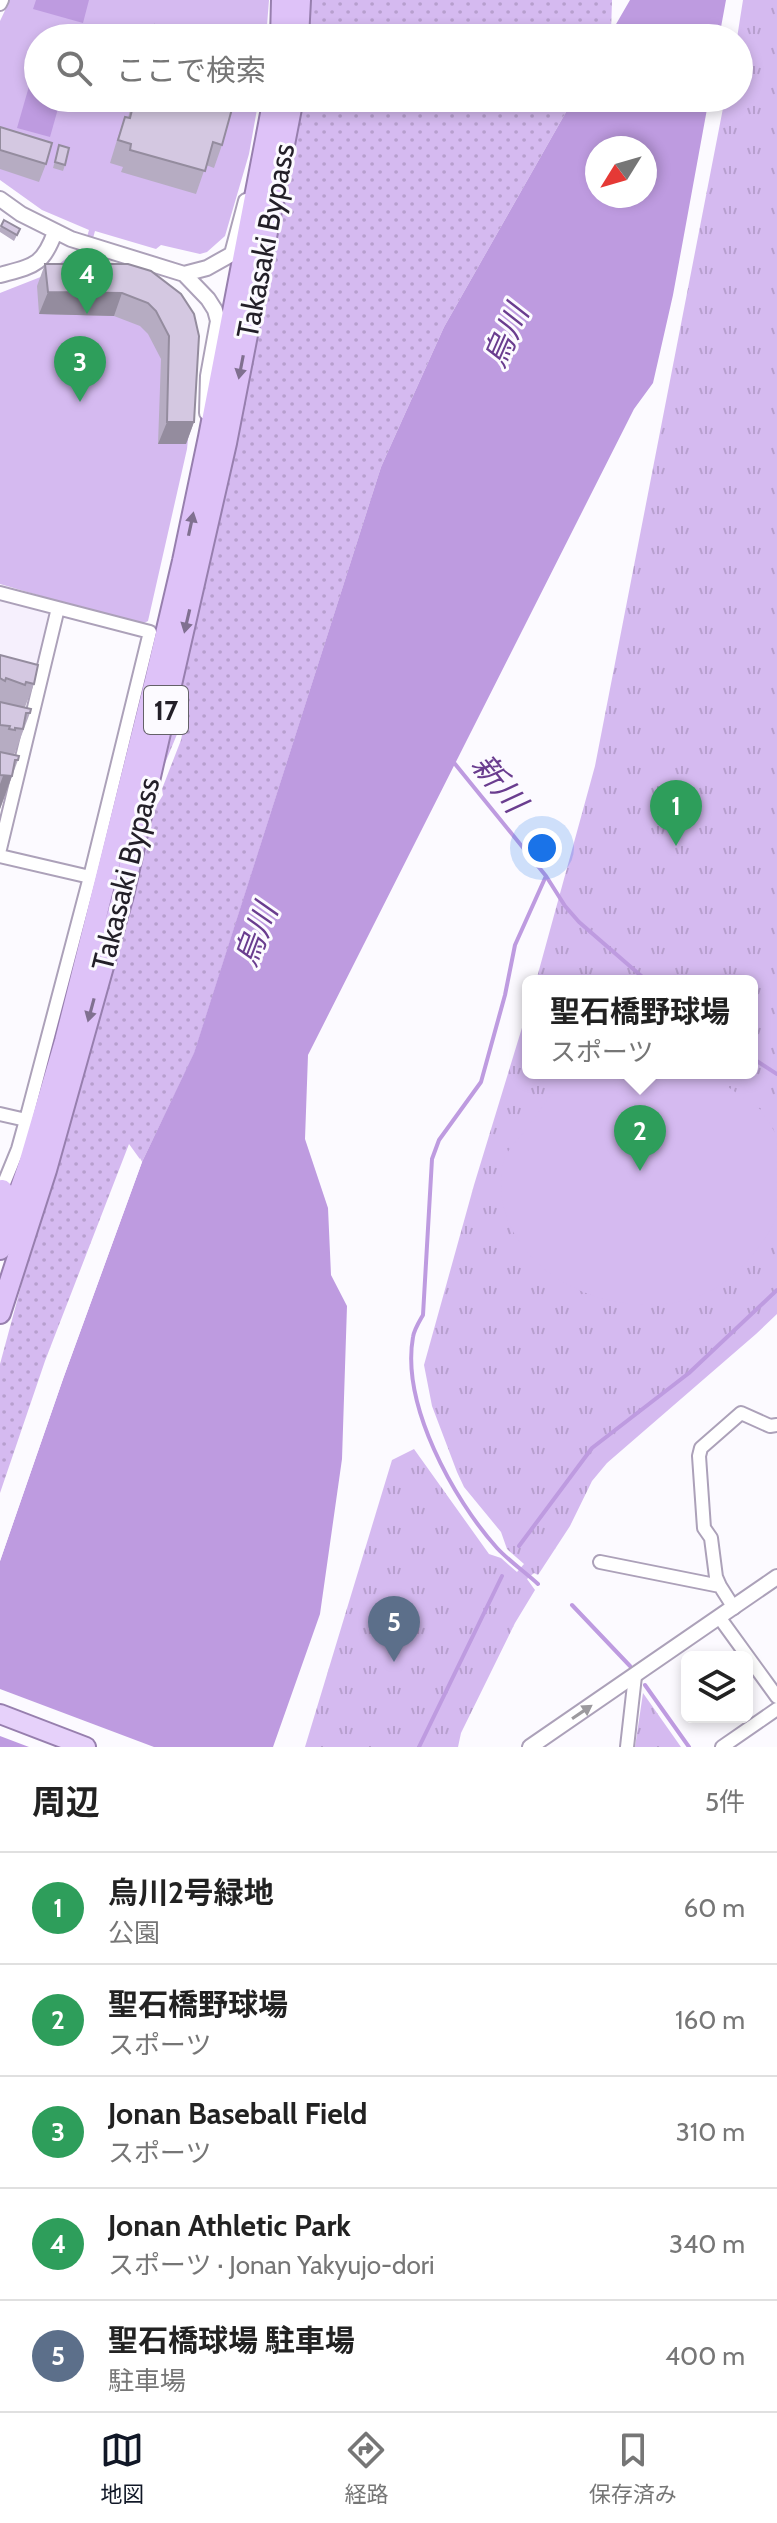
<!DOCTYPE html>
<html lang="ja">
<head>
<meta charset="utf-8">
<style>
  :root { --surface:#fff; --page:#f6f6f6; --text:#222; --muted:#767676; --line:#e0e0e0; --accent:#111827 }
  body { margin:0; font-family:Cabin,"Noto Sans JP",sans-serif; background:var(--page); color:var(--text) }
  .controls { position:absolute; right:24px; bottom:24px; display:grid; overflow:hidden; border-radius:12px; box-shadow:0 4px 12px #0003 }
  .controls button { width:72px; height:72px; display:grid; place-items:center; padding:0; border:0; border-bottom:2px solid var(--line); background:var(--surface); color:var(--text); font:40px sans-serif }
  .compass { position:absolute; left:585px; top:136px; width:72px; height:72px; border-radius:50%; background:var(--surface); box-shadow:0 4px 12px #0003; rotate:233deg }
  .you { position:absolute; left:542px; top:848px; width:28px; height:28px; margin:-20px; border:6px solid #fff; border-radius:50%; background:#1a73e8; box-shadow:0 0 0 12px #1a73e833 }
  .badge { display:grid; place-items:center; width:52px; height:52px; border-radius:50%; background:var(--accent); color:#fff; font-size:26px; font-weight:700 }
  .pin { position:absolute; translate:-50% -66px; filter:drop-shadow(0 2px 4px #0008) }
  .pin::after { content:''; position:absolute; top:42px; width:28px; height:24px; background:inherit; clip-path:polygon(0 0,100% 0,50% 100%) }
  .popup { position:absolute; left:522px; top:975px; width:236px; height:104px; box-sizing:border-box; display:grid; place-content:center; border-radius:12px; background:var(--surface); filter:drop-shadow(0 2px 6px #0005); font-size:26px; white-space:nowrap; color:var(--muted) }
  .popup b { font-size:30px; color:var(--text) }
  .popup::after { content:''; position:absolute; left:50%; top:100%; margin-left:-16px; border:16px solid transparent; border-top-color:var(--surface) }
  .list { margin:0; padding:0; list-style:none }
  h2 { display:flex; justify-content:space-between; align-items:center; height:104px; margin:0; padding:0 32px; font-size:34px }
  h2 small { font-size:26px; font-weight:400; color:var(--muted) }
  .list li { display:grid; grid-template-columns:52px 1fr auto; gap:24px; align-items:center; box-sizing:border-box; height:112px; padding:0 32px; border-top:2px solid var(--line) }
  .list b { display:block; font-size:30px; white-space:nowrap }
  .list p { margin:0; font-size:26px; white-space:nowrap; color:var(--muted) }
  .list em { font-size:26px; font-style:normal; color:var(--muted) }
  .icon { flex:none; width:44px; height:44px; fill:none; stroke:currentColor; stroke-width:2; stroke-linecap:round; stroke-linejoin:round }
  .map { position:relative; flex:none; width:777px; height:1747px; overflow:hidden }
  .search { position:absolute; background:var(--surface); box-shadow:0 4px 12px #0003; left:24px; right:24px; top:24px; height:88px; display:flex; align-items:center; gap:20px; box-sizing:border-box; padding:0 28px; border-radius:44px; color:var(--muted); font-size:30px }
  .sheet { height:664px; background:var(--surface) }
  nav { display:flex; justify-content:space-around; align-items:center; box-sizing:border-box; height:112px; border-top:2px solid var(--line); background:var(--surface); font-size:22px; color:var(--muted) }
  nav a { display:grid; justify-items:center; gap:4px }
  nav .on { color:var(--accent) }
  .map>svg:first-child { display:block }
  .built { fill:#f6f0fd }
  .grass { fill:url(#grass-dots) }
  .park { fill:url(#park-tufts) }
  .pitch { fill:#d5baf0 }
  .water { fill:#be9be0; fill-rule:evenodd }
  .pier { fill:#fcfaff }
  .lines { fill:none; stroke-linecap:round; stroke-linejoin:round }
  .stream { stroke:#be9be0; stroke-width:4 }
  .minor-casing { stroke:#aca1b9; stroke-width:16 }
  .tertiary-casing { stroke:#aca1b9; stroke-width:18 }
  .primary-casing { stroke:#977fae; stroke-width:22 }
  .trunk-casing { stroke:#977fae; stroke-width:24 }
  .minor { stroke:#fff; stroke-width:12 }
  .tertiary { stroke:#fff; stroke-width:14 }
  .primary { stroke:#e6d1fa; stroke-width:18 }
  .trunk { stroke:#dec2f8; stroke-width:20 }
  .wall { fill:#b6acc2 }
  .shaded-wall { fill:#948c9e }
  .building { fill:#d4c8e1; stroke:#948c9e; stroke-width:2 }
  .oneway { fill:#807090 }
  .oneway2 { fill:#9c9a9e }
  .labels { text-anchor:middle; stroke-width:6; stroke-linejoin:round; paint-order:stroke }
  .shield { fill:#fcfaff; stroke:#646168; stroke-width:2 }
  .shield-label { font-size:28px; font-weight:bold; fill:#231f28 }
  .street-label { font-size:30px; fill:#231f28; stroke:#fcfaff }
  .water-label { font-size:32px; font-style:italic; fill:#6a3d8f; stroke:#fcfaff }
</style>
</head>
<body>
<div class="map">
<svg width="777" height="1747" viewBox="0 0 777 1747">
  <defs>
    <pattern id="grass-dots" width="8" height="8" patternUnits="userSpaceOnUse" patternTransform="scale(2)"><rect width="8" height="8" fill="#d5baf0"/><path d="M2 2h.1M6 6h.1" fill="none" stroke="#b79fce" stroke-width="1.8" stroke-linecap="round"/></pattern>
    <pattern id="park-tufts" width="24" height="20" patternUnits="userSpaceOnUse" patternTransform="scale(2)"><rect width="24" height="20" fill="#d5baf0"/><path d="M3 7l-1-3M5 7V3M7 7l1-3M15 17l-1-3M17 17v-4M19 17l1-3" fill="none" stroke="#b79fce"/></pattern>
  </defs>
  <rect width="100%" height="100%" fill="#fcfaff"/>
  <path class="built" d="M 0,597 L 49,611 L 52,617 L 36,683 L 0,673 Z"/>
  <path class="grass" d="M 310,0 L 612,0 L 611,33 L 608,38 L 305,38 Z
    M 296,98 L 574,98 L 444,327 L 381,467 L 194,1054 L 142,1162 L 129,1144 L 45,1361 L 0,1493 L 0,1364 L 147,821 L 163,795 L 162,789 L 181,740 L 187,710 L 159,778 L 249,379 L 278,226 Z"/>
  <path class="park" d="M 743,0 L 777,0 L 777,1314 L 756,1334 L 607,1463 L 592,1481 L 570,1526 L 538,1575 L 534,1573 L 527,1579 L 535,1590 L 515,1623 L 461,1733 L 458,1747 L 305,1747 L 392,1460 L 414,1449 L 489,1554 L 501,1558 L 517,1572 L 524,1564 L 507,1549 L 501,1532 L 464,1487 L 457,1472 L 432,1406 L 424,1365 L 474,1185 L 528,1008 L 528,1073 L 752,1073 L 752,981 L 536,981 L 595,766 L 725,98 L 739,98 L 739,38 L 737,38 Z
    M 643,1693 L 681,1747 L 635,1747 Z"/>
  <path class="pitch" d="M 10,0 L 269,0 L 266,38 L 38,38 L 38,98 L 259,98 L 249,154 L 225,236 L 207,252 L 200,254 L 161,245 L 156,249 L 95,231 L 88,256 L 125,269 L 195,374 L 187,449 L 148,621 L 140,625 L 0,584 L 0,293 C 14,287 29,282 43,276 C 56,269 65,254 82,254 L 89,230 L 42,210 L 0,180 L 0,21 Z
    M 567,1073 L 708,1073 L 761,1110 L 776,1134 L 777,1217 C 763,1246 737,1278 708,1292 C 634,1328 516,1286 502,1199 C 501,1186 500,1169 505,1157 C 509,1148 518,1140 524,1132 C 538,1112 553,1093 567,1073 Z"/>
  <path class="water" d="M 36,0 L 89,0 L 83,23 L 33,9 Z
    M 630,0 L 726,0 L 719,38 L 608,38 Z
    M 38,55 L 38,98 L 61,98 L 50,137 L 17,128 Z
    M 574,98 L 709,98 L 673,295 L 653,383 L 634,409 L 308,1055 L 305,1139 L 328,1208 L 331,1275 L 347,1306 L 342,1459 L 320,1614 L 273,1747 L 0,1747 L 0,1561 L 63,1379 L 142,1162 L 194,1053 L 381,467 L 444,327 ZM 597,148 L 645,148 L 645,196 L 597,196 Z"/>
  <path class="pier" d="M 140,1158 L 142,1162 L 63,1379 L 0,1561 L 0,1549 L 59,1378 Z
    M 0,1689 L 154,1747 L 29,1747 L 0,1736 Z"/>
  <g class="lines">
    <path class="stream" d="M 451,759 L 546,876 L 565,906 L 579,922 L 647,981
      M 752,1058 L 777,1074
      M 519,1546 L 592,1448 L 689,1373 L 777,1290
      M 538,1584 C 525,1572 509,1561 497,1548 C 453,1499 401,1404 413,1337 C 414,1330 419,1322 423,1315 L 432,1159 L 439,1140 L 481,1082 L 505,995 L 515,945 L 546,876
      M 572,1605 L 630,1666
      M 645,1685 L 689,1747
      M 419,1747 L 502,1576"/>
    <defs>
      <path id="minor" d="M 0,4 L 2,0
        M 0,593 L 150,632 L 90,877 L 26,1120 L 18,1149 L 0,1193
        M 0,849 L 58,608
        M 0,856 L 90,877
        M 0,1114 L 26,1120
        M 600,1562 L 720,1586 L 734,1608
        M 720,1586 L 716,1577 L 711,1538 L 704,1528 L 699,1456 L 701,1448 L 741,1413 L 770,1426 L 777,1425
        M 719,1617 L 777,1697
        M 627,1747 L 635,1676
        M 722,1747 L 777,1709"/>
      <path id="tertiary" d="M 0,199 L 21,214 L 71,239 L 184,274 L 208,299 L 215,310 L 218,321 L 208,376 L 207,413
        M 184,274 L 207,268 L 232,254 L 246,201
        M 0,275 C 33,266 43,266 55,232
        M 530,1747 L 777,1577"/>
      <path id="primary" d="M 0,1714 L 86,1747"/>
      <path id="trunk" d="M 281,38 L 282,0
        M 298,38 L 300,0
        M 0,1213 L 2,1190
        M 0,1249 L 29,1164 L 65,1041 L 155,681 L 183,561 L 209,437 L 274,98
        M 0,1313 L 46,1170 L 123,895 L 226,443 L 293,98"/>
    </defs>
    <use href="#minor" class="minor-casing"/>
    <use href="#tertiary" class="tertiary-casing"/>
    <use href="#primary" class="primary-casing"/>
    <use href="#trunk" class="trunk-casing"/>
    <use href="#minor" class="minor"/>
    <use href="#tertiary" class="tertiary"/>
    <use href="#primary" class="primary"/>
    <use href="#trunk" class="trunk"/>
  </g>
  <path class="wall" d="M 133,98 L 235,98 L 222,145 L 214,168 L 206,165 L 196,194 L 121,172 L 123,167 L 110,163 L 117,140 L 125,117 L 128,118 Z
    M 0,127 L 46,164 L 39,182 L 0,169 Z
    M 59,145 L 65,165 L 63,171 L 53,168 Z
    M 4,220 L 20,229 L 14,241 L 0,232 L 0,228 Z
    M 45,264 L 151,271 L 194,422 L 186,444 L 158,444 L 161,359 L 148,334 L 140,326 L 114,316 L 39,314 L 37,286 Z
    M 0,655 L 34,684 L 25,707 L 30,713 L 14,755 L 18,760 L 0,809 Z"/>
  <path class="shaded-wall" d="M 48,292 L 122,293 L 114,316 L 39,314 Z
    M 167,422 L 194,422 L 186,444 L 158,444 Z
    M 3,776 L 12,776 L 0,809 L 0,784 Z"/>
  <path class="building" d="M 155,25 L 201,38 L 152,38 Z
    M 135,98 L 235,98 L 222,145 L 213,142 L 205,171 L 130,150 L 131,144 L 118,140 L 125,117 L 130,118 Z
    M 0,127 L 52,143 L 46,164 L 0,150 Z
    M 59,145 L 69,148 L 65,165 L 55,162 Z
    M 4,220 L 20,229 L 17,235 L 1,226 Z
    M 45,264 L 128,264 L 151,271 L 181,294 L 194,314 L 199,336 L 194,422 L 167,422 L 169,336 L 156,311 L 148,303 L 122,293 L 48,292 Z
    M 0,655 L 38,665 L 34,684 L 26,682 L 25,685 L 6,678 L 5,681 L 0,678 Z
    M 0,702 L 31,709 L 30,713 L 26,713 L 23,729 L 15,728 L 15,730 L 9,729 L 10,726 L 0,725 Z
    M 0,752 L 19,756 L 18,760 L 15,760 L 12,776 L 0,775 Z"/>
  <defs><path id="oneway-solid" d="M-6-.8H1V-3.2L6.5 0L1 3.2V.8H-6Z" transform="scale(2)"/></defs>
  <g class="oneway">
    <use href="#oneway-solid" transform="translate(241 367) rotate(101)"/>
    <use href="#oneway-solid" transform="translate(191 524) rotate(-78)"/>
    <use href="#oneway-solid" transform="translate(187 621) rotate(103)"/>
    <use href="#oneway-solid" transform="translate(91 1010) rotate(105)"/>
  </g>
  <use class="oneway2" href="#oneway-solid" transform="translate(582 1712) rotate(-34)"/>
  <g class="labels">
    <rect class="shield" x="144" y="686" width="44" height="48" rx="6"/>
    <g class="shield-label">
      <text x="166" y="720">17</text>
    </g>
    <g class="street-label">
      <text transform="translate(266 241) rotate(-79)" y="10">Takasaki Bypass</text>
      <text transform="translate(126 874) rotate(-76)" y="10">Takasaki Bypass</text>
    </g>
    <g class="water-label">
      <text transform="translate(506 336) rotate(-66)" y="11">烏川</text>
      <text transform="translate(499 783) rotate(51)" y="11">新川</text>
      <text transform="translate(256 935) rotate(-69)" y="11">烏川</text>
    </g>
  </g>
</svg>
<div class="controls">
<button><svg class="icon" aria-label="layers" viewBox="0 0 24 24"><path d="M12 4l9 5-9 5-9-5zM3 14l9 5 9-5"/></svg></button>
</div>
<svg class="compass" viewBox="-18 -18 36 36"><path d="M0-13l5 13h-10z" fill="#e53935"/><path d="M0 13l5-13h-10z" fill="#767676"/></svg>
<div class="you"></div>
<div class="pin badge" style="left:676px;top:846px;background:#2e9e5b">1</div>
<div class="pin badge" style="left:640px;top:1171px;background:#2e9e5b">2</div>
<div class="popup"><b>聖石橋野球場</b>スポーツ</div>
<div class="pin badge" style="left:80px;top:402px;background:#2e9e5b">3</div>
<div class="pin badge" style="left:87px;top:314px;background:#2e9e5b">4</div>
<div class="pin badge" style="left:394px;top:1662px;background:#5c6f8a">5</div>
<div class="search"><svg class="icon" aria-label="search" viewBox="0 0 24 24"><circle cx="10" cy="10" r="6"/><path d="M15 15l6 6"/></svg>ここで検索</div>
</div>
<section class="sheet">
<h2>周辺<small>5件</small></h2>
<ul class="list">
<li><span class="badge" style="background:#2e9e5b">1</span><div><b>烏川2号緑地</b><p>公園</p></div><em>60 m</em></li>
<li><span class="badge" style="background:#2e9e5b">2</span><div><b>聖石橋野球場</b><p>スポーツ</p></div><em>160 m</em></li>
<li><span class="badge" style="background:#2e9e5b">3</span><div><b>Jonan Baseball Field</b><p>スポーツ</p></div><em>310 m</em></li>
<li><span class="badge" style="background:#2e9e5b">4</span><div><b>Jonan Athletic Park</b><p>スポーツ · Jonan Yakyujo-dori</p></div><em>340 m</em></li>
<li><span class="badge" style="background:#5c6f8a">5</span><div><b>聖石橋球場 駐車場</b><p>駐車場</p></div><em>400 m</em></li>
</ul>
</section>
<nav>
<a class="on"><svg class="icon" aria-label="map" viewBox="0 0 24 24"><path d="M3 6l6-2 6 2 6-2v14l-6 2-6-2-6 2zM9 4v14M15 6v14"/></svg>地図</a>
<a><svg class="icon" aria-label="directions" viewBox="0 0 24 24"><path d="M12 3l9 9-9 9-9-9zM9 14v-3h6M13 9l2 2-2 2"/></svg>経路</a>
<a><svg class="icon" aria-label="saved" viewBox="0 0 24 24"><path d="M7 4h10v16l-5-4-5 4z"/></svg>保存済み</a>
</nav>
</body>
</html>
